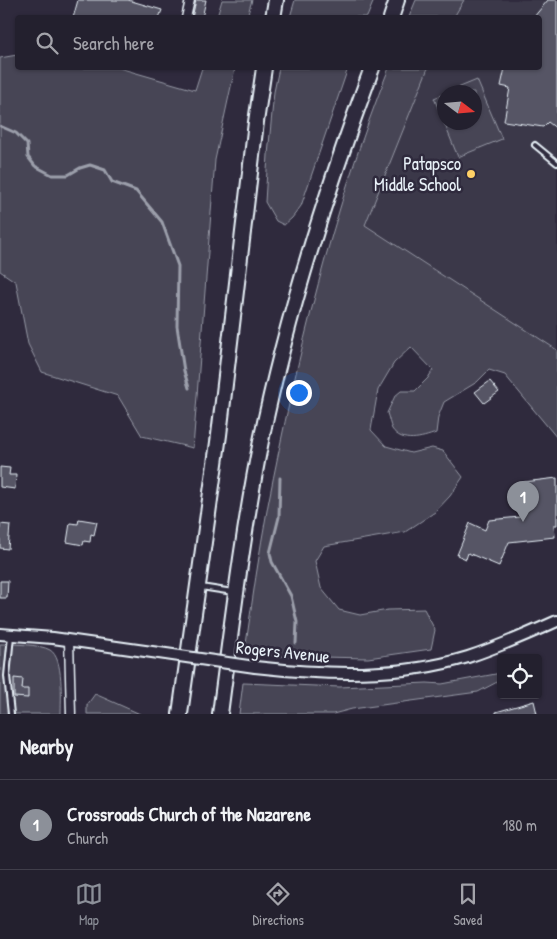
<!DOCTYPE html>
<html lang="en">
<head>
<meta charset="utf-8">
<style>
  :root { --surface:#23202e; --page:#2f2d3a; --text:#f1f3f6; --muted:#a3a3aa; --line:#403e4a; --accent:#8c9099 }
  body { margin:0; font-family:"Patrick Hand",sans-serif; background:var(--page); color:var(--text) }
  .controls { position:absolute; right:15px; bottom:15px; display:grid; overflow:hidden; border-radius:5px; box-shadow:0 1px 4px #0004 }
  .controls button { width:45px; height:45px; display:grid; place-items:center; padding:0; border:0; border-bottom:1px solid var(--line); background:var(--surface); color:var(--text); font:25px sans-serif }
  .compass { position:absolute; left:437px; top:85px; width:45px; height:45px; border-radius:50%; background:var(--surface); box-shadow:0 1px 4px #0004; rotate:106deg }
  .you { position:absolute; left:298px; top:392px; width:18px; height:18px; margin:-12px; border:4px solid #fff; border-radius:50%; background:#1a73e8; box-shadow:0 0 0 8px #1a73e833 }
  .badge { display:grid; place-items:center; width:32px; height:32px; border-radius:50%; background:var(--accent); color:#fff; font-size:16px; font-weight:700 }
  .pin { position:absolute; translate:-50% -41px; filter:drop-shadow(0 1px 2px #0008) }
  .pin::after { content:''; position:absolute; top:26px; width:18px; height:15px; background:inherit; clip-path:polygon(0 0,100% 0,50% 100%) }
  .list { margin:0; padding:0; list-style:none }
  h2 { display:flex; justify-content:space-between; align-items:center; height:65px; margin:0; padding:0 20px; font-size:21px }
  h2 small { font-size:16px; font-weight:400; color:var(--muted) }
  .list li { display:grid; grid-template-columns:32px 1fr auto; gap:15px; align-items:center; box-sizing:border-box; height:90px; padding:0 20px; border-top:1px solid var(--line) }
  .list b { display:block; font-size:19px; white-space:nowrap }
  .list p { margin:0; font-size:16px; white-space:nowrap; color:var(--muted) }
  .list em { font-size:16px; font-style:normal; color:var(--muted) }
  .icon { flex:none; width:28px; height:28px; fill:none; stroke:currentColor; stroke-width:2; stroke-linecap:round; stroke-linejoin:round }
  .map { position:relative; flex:none; width:557px; height:714px; overflow:hidden }
  .search { position:absolute; background:var(--surface); box-shadow:0 1px 4px #0004; left:15px; right:15px; top:15px; height:55px; display:flex; align-items:center; gap:12px; box-sizing:border-box; padding:0 18px; border-radius:5px; color:var(--muted); font-size:19px }
  .sheet { height:155px; background:var(--surface) }
  nav { display:flex; justify-content:space-around; align-items:center; box-sizing:border-box; height:70px; border-top:1px solid var(--line); background:var(--surface); font-size:14px; color:var(--muted) }
  nav a { display:grid; justify-items:center; gap:2px }
  nav .on { color:var(--accent) }
  .map>svg:first-child { display:block }
  .built { fill:#3b3749; fill-rule:evenodd }
  .green { fill:#464455; stroke:#979aa6 }
  .lines { fill:none; stroke-linecap:round; stroke-linejoin:round }
  .stream { stroke:#9c9fab; stroke-width:3 }
  .building { fill:#575565; stroke:#e8f1f8 }
  .lane-casing { stroke:#e8f1f8; stroke-width:8 }
  .street-casing { stroke:#e8f1f8; stroke-width:11 }
  .secondary-casing { stroke:#e8f1f8; stroke-width:14 }
  .highway-casing { stroke:#e8f1f8; stroke-width:18 }
  .lane { stroke:#2f2a3d; stroke-width:4 }
  .street { stroke:#2f2a3d; stroke-width:8 }
  .secondary { stroke:#2f2a3d; stroke-width:10 }
  .highway { stroke:#2f2a3d; stroke-width:14 }
  .secondary-bridge-casing { stroke:#e8f1f8; stroke-width:14; stroke-linecap:butt }
  .secondary-bridge { stroke:#2f2a3d; stroke-width:10 }
  .poi-dot { fill:#ffd166; stroke:#2f2a3d; stroke-width:2 }
  .labels { text-anchor:middle; stroke-width:5; stroke-linejoin:round; paint-order:stroke }
  .poi-label { font-size:18px; fill:#e8f1f8; stroke:#2f2a3d; text-anchor:end }
  .street-label { font-size:18px; fill:#e8f1f8; stroke:#2f2a3d }
</style>
</head>
<body>
<div class="map">
<svg width="557" height="714" viewBox="0 0 557 714">
  <rect width="100%" height="100%" fill="#2f2a3d"/>
  <filter id="ink" filterUnits="userSpaceOnUse"><feTurbulence type="fractalNoise" baseFrequency=".02" numOctaves="2"/><feDisplacementMap in="SourceGraphic" scale="10" xChannelSelector="R" yChannelSelector="G"/><feConvolveMatrix kernelMatrix="1 2 1 2 8 2 1 2 1" color-interpolation-filters="sRGB"/></filter>
  <g filter="url(#ink)">
    <path class="built" d="M 464,0 L 557,0 L 557,350 L 365,225 L 428,68 L 540,68 L 540,18 L 454,17 ZM 444,92 L 474,92 L 474,122 L 444,122 Z"/>
    <path class="green" d="M 222,0 L 252,0 L 247,17 L 217,17 Z
      M 295,0 L 374,0 L 367,17 L 290,17 Z
      M 416,0 L 464,0 L 454,17 L 409,17 Z
      M 17,55 L 18,68 L 119,68 L 195,90 L 202,68 L 235,68 L 215,160 L 193,448 L 142,436 L 118,396 L 42,372 L 28,344 L 16,282 L 0,271 L 0,58 Z
      M 279,68 L 348,68 L 301,206 L 292,218 L 284,225 L 276,221 L 265,202 L 268,155 L 274,92 Z
      M 389,68 L 428,68 L 365,225 L 557,350 L 557,438 L 505,375 L 489,370 L 477,382 L 444,402 L 438,417 L 436,433 C 422,438 402,444 392,429 C 390,425 389,418 387,413 L 395,396 L 401,391 L 415,391 L 428,378 L 433,370 L 411,347 L 394,363 L 378,390 L 371,430 L 386,446 L 411,453 L 432,448 L 443,451 L 463,477 L 450,496 L 435,512 L 405,532 L 324,546 L 315,561 L 321,588 L 339,610 L 360,615 L 388,610 L 424,609 L 435,630 L 431,649 L 368,658 L 275,656 L 245,651 C 252,602 259,553 268,505 C 297,357 333,208 389,68 Z
      M 477,80 L 502,139 L 458,157 L 434,98 L 444,94 L 444,122 L 474,122 L 474,92 L 448,92 Z
      M 0,644 C 12,644 40,644 50,650 C 64,658 61,699 61,714 L 0,714 Z
      M 501,673 L 501,680 L 478,692 L 352,709 L 333,714 L 239,714 L 243,683 L 340,687 L 427,683 L 442,684 Z
      M 95,694 L 140,714 L 87,714 L 87,705 Z"/>
    <g class="lines">
      <path class="stream" d="M 0,126 L 16,133 L 27,144 L 28,157 L 35,166 L 52,175 L 68,175 L 80,168 L 90,165 L 105,170 L 112,182 L 136,191 L 162,222 L 178,266 L 177,326 L 184,371 L 189,388
        M 280,478 L 279,517 L 270,553 L 272,562 L 291,596 L 297,622 L 296,643"/>
    </g>
    <path class="building" d="M 78,0 L 128,0 L 162,10 L 159,18 L 73,18 Z
      M 196,0 L 206,0 L 202,18 L 192,18 Z
      M 548,0 L 557,0 L 557,129 L 548,122 L 543,127 L 504,121 L 510,88 L 501,86 L 505,68 L 540,68 L 540,18 L 533,18 Z
      M 490,381 L 499,392 L 484,403 L 475,392 Z
      M 0,467 L 10,468 L 9,475 L 16,475 L 15,489 L 0,487 Z
      M 557,478 L 557,525 L 554,525 L 555,537 L 509,542 L 499,566 L 468,553 L 466,559 L 457,555 L 470,523 L 485,530 L 489,520 L 520,517 L 517,493 L 525,492 L 524,482 Z
      M 79,519 L 97,522 L 94,535 L 91,534 L 90,542 L 84,541 L 83,545 L 67,542 L 70,523 L 78,524 Z
      M 0,524 L 10,525 L 8,549 L 0,548 Z
      M 0,581 L 8,581 L 7,598 L 0,598 Z
      M 14,678 L 23,679 L 22,689 L 28,689 L 28,698 L 14,697 Z
      M 534,701 L 537,714 L 496,714 L 496,712 Z"/>
    <g class="lines">
      <defs>
        <path id="lane" d="M 535,145 L 557,163
          M 201,587 L 233,592
          M 11,636 L 7,676 L 11,714"/>
        <path id="street" d="M 186,18 L 190,0
          M 69,640 L 71,714"/>
        <path id="secondary" d="M 0,634 L 53,638 L 159,653
          M 255,667 C 326,675 399,678 468,657 C 499,647 528,634 557,621"/>
        <path id="highway" d="M 273,18 L 276,0
          M 391,18 L 397,0
          M 180,714 L 219,435 L 256,122 L 264,68
          M 220,714 C 232,623 243,531 261,441 C 287,314 327,189 372,68"/>
      </defs>
      <use href="#lane" class="lane-casing"/>
      <use href="#street" class="street-casing"/>
      <use href="#secondary" class="secondary-casing"/>
      <use href="#highway" class="highway-casing"/>
      <use href="#lane" class="lane"/>
      <use href="#street" class="street"/>
      <use href="#secondary" class="secondary"/>
      <use href="#highway" class="highway"/>
      <defs>
        <path id="secondary-bridge" d="M 159,653 L 255,667"/>
      </defs>
      <use href="#secondary-bridge" class="secondary-bridge-casing"/>
      <use href="#secondary-bridge" class="secondary-bridge"/>
    </g>
  </g>
  <circle class="poi-dot" cx="471" cy="174" r="5"/>
  <g class="labels">
    <g class="poi-label">
      <text x="461" y="170">Patapsco<tspan x="461" dy="21">Middle School</tspan></text>
    </g>
    <g class="street-label">
      <text transform="translate(283 652) rotate(6)" y="6">Rogers Avenue</text>
    </g>
  </g>
</svg>
<div class="controls">
<button><svg class="icon" aria-label="locate" viewBox="0 0 24 24"><circle cx="12" cy="12" r="6"/><path d="M12 2v4M12 18v4M2 12h4M18 12h4"/></svg></button>
</div>
<svg class="compass" viewBox="-18 -18 36 36"><path d="M0-13l5 13h-10z" fill="#e53935"/><path d="M0 13l5-13h-10z" fill="#a3a3aa"/></svg>
<div class="you"></div>
<div class="pin badge" style="left:523px;top:522px">1</div>
<div class="search"><svg class="icon" aria-label="search" viewBox="0 0 24 24"><circle cx="10" cy="10" r="6"/><path d="M15 15l6 6"/></svg>Search here</div>
</div>
<section class="sheet">
<h2>Nearby<small></small></h2>
<ul class="list">
<li><span class="badge">1</span><div><b>Crossroads Church of the Nazarene</b><p>Church</p></div><em>180 m</em></li>
</ul>
</section>
<nav>
<a class="on"><svg class="icon" aria-label="map" viewBox="0 0 24 24"><path d="M3 6l6-2 6 2 6-2v14l-6 2-6-2-6 2zM9 4v14M15 6v14"/></svg>Map</a>
<a><svg class="icon" aria-label="directions" viewBox="0 0 24 24"><path d="M12 3l9 9-9 9-9-9zM9 14v-3h6M13 9l2 2-2 2"/></svg>Directions</a>
<a><svg class="icon" aria-label="saved" viewBox="0 0 24 24"><path d="M7 4h10v16l-5-4-5 4z"/></svg>Saved</a>
</nav>
</body>
</html>
